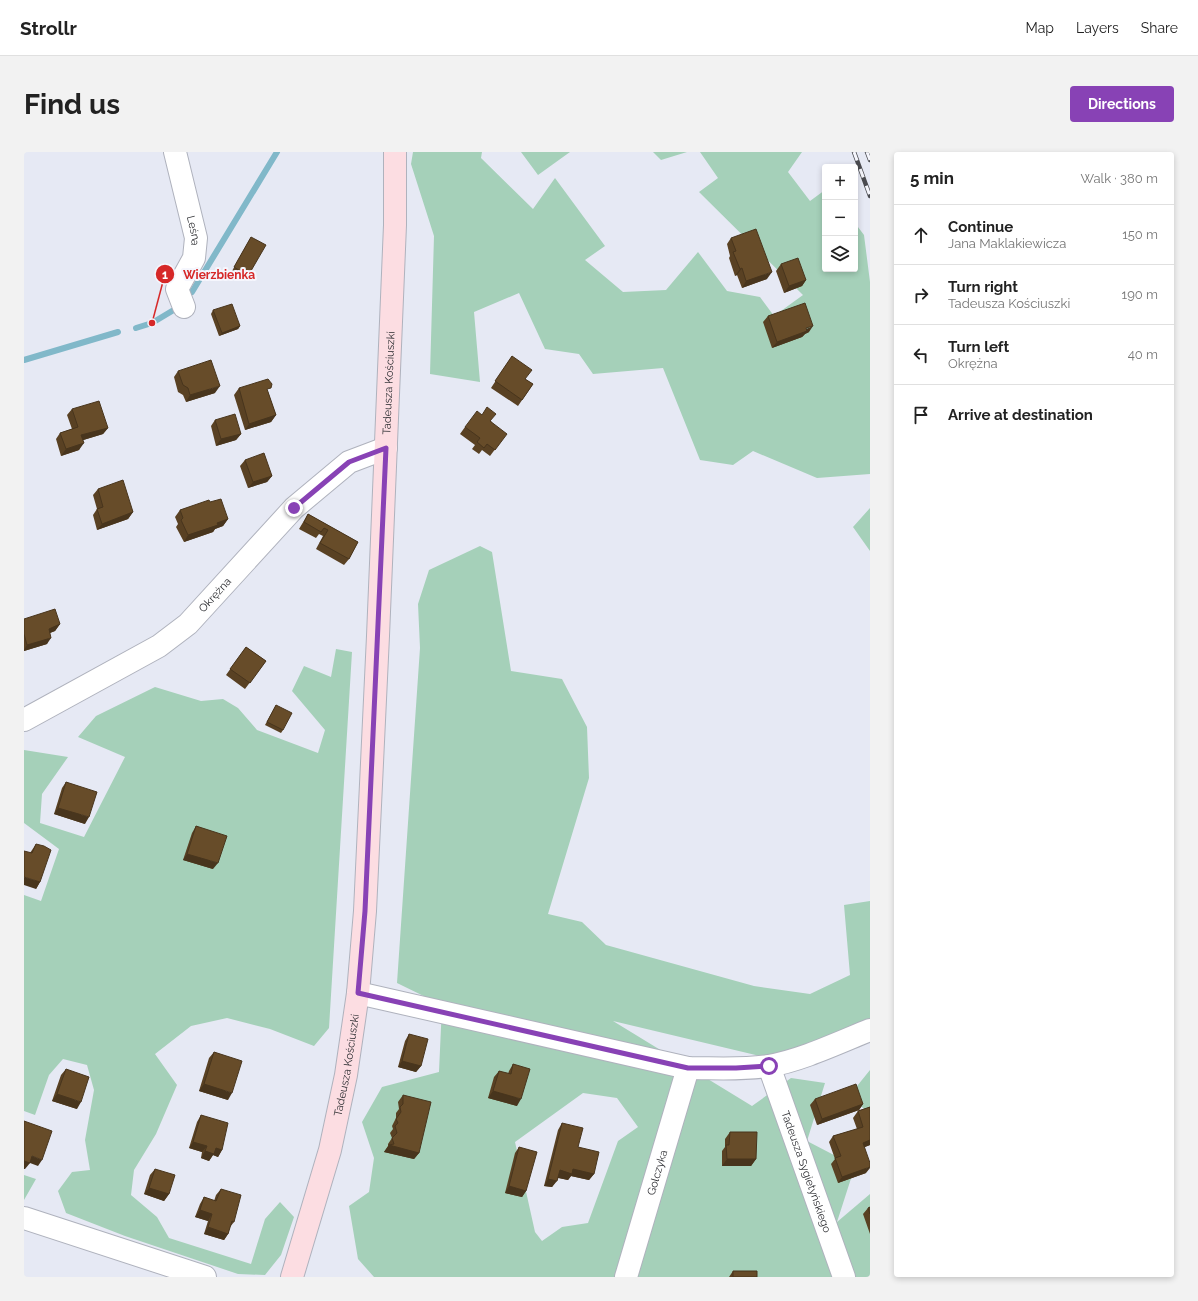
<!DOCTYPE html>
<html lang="en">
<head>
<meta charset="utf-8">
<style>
  :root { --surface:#fff; --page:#f2f2f2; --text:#222; --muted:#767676; --line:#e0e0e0; --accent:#8842b5 }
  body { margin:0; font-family:Raleway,sans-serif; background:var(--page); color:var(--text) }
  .controls { position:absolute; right:12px; top:12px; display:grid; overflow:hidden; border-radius:4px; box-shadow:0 2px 6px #0003 }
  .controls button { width:36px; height:36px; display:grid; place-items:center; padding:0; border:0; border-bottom:1px solid var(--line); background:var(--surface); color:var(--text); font:20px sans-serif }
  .stop { position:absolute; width:12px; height:12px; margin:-9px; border:3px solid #8842b5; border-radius:50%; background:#fff }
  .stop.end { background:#8842b5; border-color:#fff; box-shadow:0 1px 4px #0008 }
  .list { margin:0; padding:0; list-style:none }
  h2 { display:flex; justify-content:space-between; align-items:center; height:52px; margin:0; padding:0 16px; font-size:17px }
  h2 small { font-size:13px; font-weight:400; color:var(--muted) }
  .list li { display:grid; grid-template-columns:26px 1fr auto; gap:12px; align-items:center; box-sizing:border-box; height:60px; padding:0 16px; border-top:1px solid var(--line) }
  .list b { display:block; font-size:15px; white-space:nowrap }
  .list p { margin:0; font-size:13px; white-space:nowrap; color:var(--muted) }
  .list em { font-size:13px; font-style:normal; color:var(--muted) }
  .icon { flex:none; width:22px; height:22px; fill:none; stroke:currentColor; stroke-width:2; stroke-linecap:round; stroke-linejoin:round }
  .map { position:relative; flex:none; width:846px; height:1125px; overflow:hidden; border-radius:4px }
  header { display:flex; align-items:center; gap:24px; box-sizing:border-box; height:56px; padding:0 20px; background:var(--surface); border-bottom:1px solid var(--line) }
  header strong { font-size:19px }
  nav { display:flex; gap:22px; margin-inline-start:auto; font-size:14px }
  .intro { display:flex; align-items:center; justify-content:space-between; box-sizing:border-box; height:96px; padding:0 24px }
  h1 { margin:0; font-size:28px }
  .button { padding:10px 18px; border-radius:4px; background:var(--accent); color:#fff; font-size:14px; font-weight:700 }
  main { display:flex; gap:24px; padding:0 24px }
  aside { flex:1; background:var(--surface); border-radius:4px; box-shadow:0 2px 6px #0003 }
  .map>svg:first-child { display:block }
  .green { fill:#a5d0b9; fill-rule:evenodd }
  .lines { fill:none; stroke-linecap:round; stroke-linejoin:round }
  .stream { stroke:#81b8c9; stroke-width:6 }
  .minor-casing { stroke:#afb2bd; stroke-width:24 }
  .secondary-casing { stroke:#afb2bd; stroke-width:24 }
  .minor { stroke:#fff; stroke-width:22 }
  .secondary { stroke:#fcdde2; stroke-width:22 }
  .rail-casing { stroke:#4a4b50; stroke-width:4.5 }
  .rail { stroke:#f5f6fd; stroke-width:3; stroke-dasharray:9; stroke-linecap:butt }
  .wall { fill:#594123 }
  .shaded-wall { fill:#48351d }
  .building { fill:#674c29; stroke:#48351d }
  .route { stroke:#8842b5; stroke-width:5 }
  .labels { text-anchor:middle; stroke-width:4; stroke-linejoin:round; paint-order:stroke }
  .street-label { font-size:11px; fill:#2d2e32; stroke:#f5f6fd }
  .leader { fill:none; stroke:#d62828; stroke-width:1.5 }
  .callout-dot { fill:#d62828; stroke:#f5f6fd; stroke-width:1.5 }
  .mark-label { font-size:12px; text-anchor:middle; font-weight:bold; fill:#fff }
  .callout-label { font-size:12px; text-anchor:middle; font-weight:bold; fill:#d62828; stroke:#f5f6fd; stroke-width:4; stroke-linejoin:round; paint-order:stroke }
</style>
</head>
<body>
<header>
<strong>Strollr</strong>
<nav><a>Map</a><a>Layers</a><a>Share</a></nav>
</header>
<div class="intro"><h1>Find us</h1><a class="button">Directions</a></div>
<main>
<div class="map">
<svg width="846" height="1125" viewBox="0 0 846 1125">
  <rect width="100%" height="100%" fill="#e6e9f4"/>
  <path class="green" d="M 389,0 L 458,0 L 457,6 L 509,57 L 531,26 L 581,94 L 561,108 L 599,140 L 642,138 L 674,100 L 703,139 L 736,145 L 750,164 L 779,143 L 675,40 L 694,26 L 676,0 L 778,0 L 764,20 L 786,49 L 801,38 L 801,117 L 831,117 L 831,71 L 840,83 L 846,130 L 846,322 L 793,326 L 729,299 L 709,313 L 676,308 L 639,216 L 569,222 L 555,202 L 521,197 L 495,141 L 450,160 L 456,230 L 406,222 L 410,84 L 387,12 Z
    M 497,0 L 546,0 L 514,23 Z
    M 629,0 L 663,0 L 637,8 Z
    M 846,356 L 846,399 L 829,375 Z
    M 456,394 L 468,400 L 487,519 L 538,527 L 563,575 L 565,626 L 524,762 L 558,770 L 582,793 L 730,834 L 786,842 L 826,823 L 820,753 L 846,749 L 846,874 L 748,907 L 589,869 L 728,954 L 767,926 L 801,931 L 783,989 L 831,1014 L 813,1070 L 846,1042 L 846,1125 L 350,1125 L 334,1107 L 325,1054 L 345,1040 L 350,1006 L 338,970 L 358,935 L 415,920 L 418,853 L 373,831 L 396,496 L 394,452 L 405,418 ZM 559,941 L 593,946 L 614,975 L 594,989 L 564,1071 L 538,1075 L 518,1089 L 511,1080 L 491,990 Z
    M 312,497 L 328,500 L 305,876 L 290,894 L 246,877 L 203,866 L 167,874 L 131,902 L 153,933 L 132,982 L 110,1018 L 107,1043 L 133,1065 L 145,1086 L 227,1112 L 241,1067 L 256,1050 L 270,1065 L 257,1103 L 241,1123 L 214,1122 L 101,1084 L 42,1061 L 34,1039 L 48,1020 L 66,1018 L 61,988 L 70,938 L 63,913 L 39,907 L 25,923 L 11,963 L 0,959 L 0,743 L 17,749 L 35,697 L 0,671 L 0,598 L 44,605 L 18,642 L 16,671 L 60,685 L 101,605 L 54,585 L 72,564 L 131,535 L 177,549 L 199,547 L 214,556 L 233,578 L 294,601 L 301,578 L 268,539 L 280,514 L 307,525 Z
    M 846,918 L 846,962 L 825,944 Z
    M 0,1023 L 12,1027 L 0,1048 Z"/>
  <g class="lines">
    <path class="stream" d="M 168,140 L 253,0
      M 112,176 L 128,171 L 148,159
      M 0,208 L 94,180"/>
    <defs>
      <g id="minor">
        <path id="s1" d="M 151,0 L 172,86 L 170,106 L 153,137 L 160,155"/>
        <path id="s2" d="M 0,568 L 135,494 L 164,472 L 270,356 L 325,310 L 362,296"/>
        <path d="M 334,841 L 664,916 C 691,916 718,918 744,914 C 776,909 816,890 846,878"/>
        <path id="s3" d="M 745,914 L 820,1125"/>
        <path d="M 0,1066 L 181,1125"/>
        <path id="s4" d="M 602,1125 L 664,916"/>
      </g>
      <g id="secondary">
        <path id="s5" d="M 268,1125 L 306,998 L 322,923 L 334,841 L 341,759 L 354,484 L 371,73 L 371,0"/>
      </g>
    </defs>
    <use href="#minor" class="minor-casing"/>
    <use href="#secondary" class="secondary-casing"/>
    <use href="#minor" class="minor"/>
    <use href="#secondary" class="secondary"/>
    <defs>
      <path id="rail" d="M 830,0 L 846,44
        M 843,0 L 846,8"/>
    </defs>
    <use href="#rail" class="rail-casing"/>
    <use href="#rail" class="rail"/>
  </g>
  <path class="wall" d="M 227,85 L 224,124 L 222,127 L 208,119 Z
    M 707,86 L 743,127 L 718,136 L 713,123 L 711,124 L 705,106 L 706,104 L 703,92 Z
    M 757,112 L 782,128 L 778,134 L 760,141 L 752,119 Z
    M 189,158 L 216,174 L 214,177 L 195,184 L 187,162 Z
    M 744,164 L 785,180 L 781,182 L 778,185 L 748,196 L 739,170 Z
    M 488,204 L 501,227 L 509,232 L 494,254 L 467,236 Z
    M 154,219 L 191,241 L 162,250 L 159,243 L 154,240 L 150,225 Z
    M 215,236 L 244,240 L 252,263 L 247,270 L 221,278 L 210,243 Z
    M 48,257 L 84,276 L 79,282 L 59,288 L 55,298 L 37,304 L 32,287 L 36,281 L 48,277 L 43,263 Z
    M 191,268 L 217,282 L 212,288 L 192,294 L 187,274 Z
    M 467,269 L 478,288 L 466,304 L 458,298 L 455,302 L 448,297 L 451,293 L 436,282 L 441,275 Z
    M 221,308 L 248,324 L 243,330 L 224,336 L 216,314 Z
    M 74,337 L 109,360 L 104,367 L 73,378 L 69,363 L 73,357 L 69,343 Z
    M 186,350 L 204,367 L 199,374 L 191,377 L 189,380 L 160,390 L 152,375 L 154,372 L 151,365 L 156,358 Z
    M 284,362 L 334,390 L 325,407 L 320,413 L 292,397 L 299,384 L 295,382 L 292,386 L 275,377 Z
    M 0,467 L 36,472 L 31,479 L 26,481 L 23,492 L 0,499 Z
    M 222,495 L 242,509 L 221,537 L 202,523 Z
    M 252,553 L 259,578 L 257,581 L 241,573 Z
    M 42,630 L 61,672 L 30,662 L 38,636 Z
    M 172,674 L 189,717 L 159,708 L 168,681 Z
    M 12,692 L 16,730 L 12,737 L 6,701 Z
    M 385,882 L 397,914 L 392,920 L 374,915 L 381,889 Z
    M 190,900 L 204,948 L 175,939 L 185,906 Z
    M 489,912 L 493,954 L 464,946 L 470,925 L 475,919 L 484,922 L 485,919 Z
    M 42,917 L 53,957 L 28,949 L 37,923 Z
    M 379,943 L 395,1001 L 390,1007 L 360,1000 L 364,994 L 364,992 L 368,986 L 366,981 L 369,977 L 368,974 L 372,966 L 372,961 L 375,957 L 374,950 Z
    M 791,947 L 839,952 L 835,958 L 793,973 L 786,953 Z
    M 846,955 L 846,993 L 840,995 L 842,1021 L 814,1031 L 807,1012 L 811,1007 L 805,990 L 809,984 L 833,977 L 829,966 L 834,959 Z
    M 177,963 L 198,998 L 194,1005 L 189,1003 L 185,1009 L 177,1006 L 178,1000 L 165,996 L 173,970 Z
    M 538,971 L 554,995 L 570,1022 L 565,1028 L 547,1024 L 544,1028 L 534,1026 L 528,1035 L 520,1034 L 534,978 Z
    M 706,980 L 732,1007 L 727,1014 L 698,1014 L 698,999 L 701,995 L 701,987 Z
    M 495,995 L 502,1039 L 498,1045 L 481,1041 L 491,1001 Z
    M 131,1017 L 145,1042 L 140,1049 L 120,1042 L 126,1023 Z
    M 197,1037 L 210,1070 L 206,1075 L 204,1082 L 200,1088 L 180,1082 L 184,1069 L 171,1065 L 176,1052 L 180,1045 L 190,1049 L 192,1043 Z
    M 846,1055 L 846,1082 L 839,1062 L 844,1056 Z
    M 709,1119 L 733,1125 L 705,1125 Z"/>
  <path class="shaded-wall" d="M 718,116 L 713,123 L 711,124 L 716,117 Z
    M 748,120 L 743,127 L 718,136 L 722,129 Z
    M 782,128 L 778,134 L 760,141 L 765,134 Z
    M 216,174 L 214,177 L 195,184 L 198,181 Z
    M 789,174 L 785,180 L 781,182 L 778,185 L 748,196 L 753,190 Z
    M 196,234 L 191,241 L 162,250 L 166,243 Z
    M 252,263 L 247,270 L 221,278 L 225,272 Z
    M 84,276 L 79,282 L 53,290 L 57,283 Z
    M 217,282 L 212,288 L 192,294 L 197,287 Z
    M 60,291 L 55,298 L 37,304 L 42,297 Z
    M 248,324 L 243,330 L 224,336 L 229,330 Z
    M 109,360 L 104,367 L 73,378 L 78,372 Z
    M 204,367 L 199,374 L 191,377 L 189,380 L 160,390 L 164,383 L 193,371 Z
    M 36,472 L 31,479 L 20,483 L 25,477 Z
    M 27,486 L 23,492 L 0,499 L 0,498 L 3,493 Z
    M 34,656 L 65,665 L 61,672 L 30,662 Z
    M 163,702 L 194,711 L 189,717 L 159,708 Z
    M 0,725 L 16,730 L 12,737 L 0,733 Z
    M 378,909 L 397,914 L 392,920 L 374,915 Z
    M 180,932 L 208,941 L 204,948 L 175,939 Z
    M 469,939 L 497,947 L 493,954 L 464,946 Z
    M 33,942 L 57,950 L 53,957 L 28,949 Z
    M 839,952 L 835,958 L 793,973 L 798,967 Z
    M 846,988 L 846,993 L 834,998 L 839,991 Z
    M 169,990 L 183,994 L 178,1000 L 165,996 Z
    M 365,993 L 395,1001 L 390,1007 L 360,1000 Z
    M 192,996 L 198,998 L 194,1005 L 189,1003 L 185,1009 L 177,1006 L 181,999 Z
    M 8,1004 L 18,1008 L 14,1014 L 6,1011 L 1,1017 L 0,1017 L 0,1009 Z
    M 703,1007 L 732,1007 L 727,1014 L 698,1014 Z
    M 846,1015 L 846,1016 L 842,1021 L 814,1031 L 818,1025 Z
    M 549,1017 L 570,1022 L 565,1028 L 547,1024 L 544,1028 L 531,1025 L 536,1018 Z
    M 524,1027 L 533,1029 L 528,1035 L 520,1034 Z
    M 485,1034 L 502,1039 L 498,1045 L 481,1041 Z
    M 125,1036 L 145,1042 L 140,1049 L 120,1042 Z
    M 176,1058 L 188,1062 L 184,1069 L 171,1065 Z
    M 184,1075 L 204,1082 L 200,1088 L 180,1082 Z"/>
  <path class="building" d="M 732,77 L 748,120 L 722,129 L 718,116 L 716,117 L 709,100 L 712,99 L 707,86 Z
    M 227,85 L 242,93 L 224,124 L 210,115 Z
    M 774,106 L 782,128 L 765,134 L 757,112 Z
    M 781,151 L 789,174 L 782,176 L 783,179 L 753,190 L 744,164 Z
    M 208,152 L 216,174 L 198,181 L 189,158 Z
    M 488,204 L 508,218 L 501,227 L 509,232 L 498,248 L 471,229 Z
    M 187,208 L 196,234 L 166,243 L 164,236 L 159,233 L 154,219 Z
    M 244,227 L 248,232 L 247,236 L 243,237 L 252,263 L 225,272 L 215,236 Z
    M 75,249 L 84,276 L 57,283 L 60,291 L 42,297 L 36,281 L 54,275 L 48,257 Z
    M 463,255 L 472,262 L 466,269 L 483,282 L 471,298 L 463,292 L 460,296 L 453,290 L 456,286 L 441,275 L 453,259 L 458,263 Z
    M 211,262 L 217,282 L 197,287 L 191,268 Z
    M 240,301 L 248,324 L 229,330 L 221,308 Z
    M 99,328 L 109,360 L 78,372 L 73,357 L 79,355 L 74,337 Z
    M 197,347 L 204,367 L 193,371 L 194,373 L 164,383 L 157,368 L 159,366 L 156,358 L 185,348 L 186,350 Z
    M 284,362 L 334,390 L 325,407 L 296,391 L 304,378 L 300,376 L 297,380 L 280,370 Z
    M 31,457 L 36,472 L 25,477 L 27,486 L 3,493 L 0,482 L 0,467 Z
    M 222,495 L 242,509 L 226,531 L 206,517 Z
    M 252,553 L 268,561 L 259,578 L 243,570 Z
    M 42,630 L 73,640 L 65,665 L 34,656 Z
    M 172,674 L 203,684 L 194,711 L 163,702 Z
    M 12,692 L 20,694 L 27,698 L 16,730 L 0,725 L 0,699 L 8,701 Z
    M 385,882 L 404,887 L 397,914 L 378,909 Z
    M 190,900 L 218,909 L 208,941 L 180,932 Z
    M 489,912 L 506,917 L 497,947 L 469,939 L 475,919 L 487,922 Z
    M 42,917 L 65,925 L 57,950 L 33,942 Z
    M 832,932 L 839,952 L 798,967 L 791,947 Z
    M 379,943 L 407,950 L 395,1001 L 365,993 L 370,992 L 368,986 L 373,981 L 371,974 L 374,971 L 372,967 L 377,960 L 376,955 L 379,952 Z
    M 846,955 L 846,988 L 839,991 L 846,1011 L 846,1015 L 818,1025 L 811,1006 L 817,1004 L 809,984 L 839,975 L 834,959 Z
    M 177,963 L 204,971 L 198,998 L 192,996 L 190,1002 L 181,999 L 183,994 L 169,990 Z
    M 0,969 L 28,979 L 18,1008 L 8,1004 L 6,1011 L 0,1009 Z
    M 538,971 L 559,976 L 554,995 L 575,1000 L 570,1022 L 549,1017 L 548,1022 L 536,1018 L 533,1029 L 524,1027 Z
    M 706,980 L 733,980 L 732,1007 L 703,1007 L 702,993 L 705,993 Z
    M 495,995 L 513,1000 L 502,1039 L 485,1034 Z
    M 131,1017 L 151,1023 L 145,1042 L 125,1036 Z
    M 197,1037 L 217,1043 L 210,1070 L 208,1069 L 204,1082 L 184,1075 L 188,1062 L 176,1058 L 180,1045 L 192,1049 Z
    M 846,1055 L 846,1062 L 844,1056 Z
    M 709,1119 L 733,1119 L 733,1125 L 709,1125 Z"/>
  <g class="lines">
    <path class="route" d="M 270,356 L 325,310 L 362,296 L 341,759 L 334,841 L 664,916 L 712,916 L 745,914"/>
  </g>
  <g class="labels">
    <g class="street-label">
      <text dy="4" stroke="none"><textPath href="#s1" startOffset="81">Leśna</textPath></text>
      <text dy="4" stroke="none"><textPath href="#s5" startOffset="903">Tadeusza Kościuszki</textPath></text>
      <text dy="4" stroke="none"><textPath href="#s2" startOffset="230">Okrężna</textPath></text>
      <text dy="4" stroke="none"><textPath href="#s5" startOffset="219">Tadeusza Kościuszki</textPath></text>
      <text dy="4" stroke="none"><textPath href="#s3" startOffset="112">Tadeusza Sygietyńskiego</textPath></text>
      <text dy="4" stroke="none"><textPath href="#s4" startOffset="109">Golczyka</textPath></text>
    </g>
  </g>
  <path class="leader" d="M128 171L141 122"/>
  <g class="callout-dot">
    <circle cx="128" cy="171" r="4"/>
    <circle cx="141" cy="122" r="10"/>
  </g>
  <g class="mark-label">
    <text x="141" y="127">1</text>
  </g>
  <g class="callout-label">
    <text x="195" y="127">Wierzbienka</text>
  </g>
</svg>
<div class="controls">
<button>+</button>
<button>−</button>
<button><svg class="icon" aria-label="layers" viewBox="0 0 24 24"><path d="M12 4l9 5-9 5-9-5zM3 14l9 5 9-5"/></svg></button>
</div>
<div class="stop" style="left:745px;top:914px"></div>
<div class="stop end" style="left:270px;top:356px"></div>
</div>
<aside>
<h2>5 min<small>Walk · 380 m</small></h2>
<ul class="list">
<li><svg class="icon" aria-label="ahead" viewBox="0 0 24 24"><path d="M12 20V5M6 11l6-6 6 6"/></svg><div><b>Continue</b><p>Jana Maklakiewicza</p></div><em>150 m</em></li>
<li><svg class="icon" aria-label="right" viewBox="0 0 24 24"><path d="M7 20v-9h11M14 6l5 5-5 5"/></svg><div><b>Turn right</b><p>Tadeusza Kościuszki</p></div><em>190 m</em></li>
<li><svg class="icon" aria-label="left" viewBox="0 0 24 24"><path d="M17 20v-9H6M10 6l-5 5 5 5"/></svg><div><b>Turn left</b><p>Okrężna</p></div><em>40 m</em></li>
<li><svg class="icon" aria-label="arrive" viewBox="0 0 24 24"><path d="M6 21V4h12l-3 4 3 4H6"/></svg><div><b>Arrive at destination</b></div></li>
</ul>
</aside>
</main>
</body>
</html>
